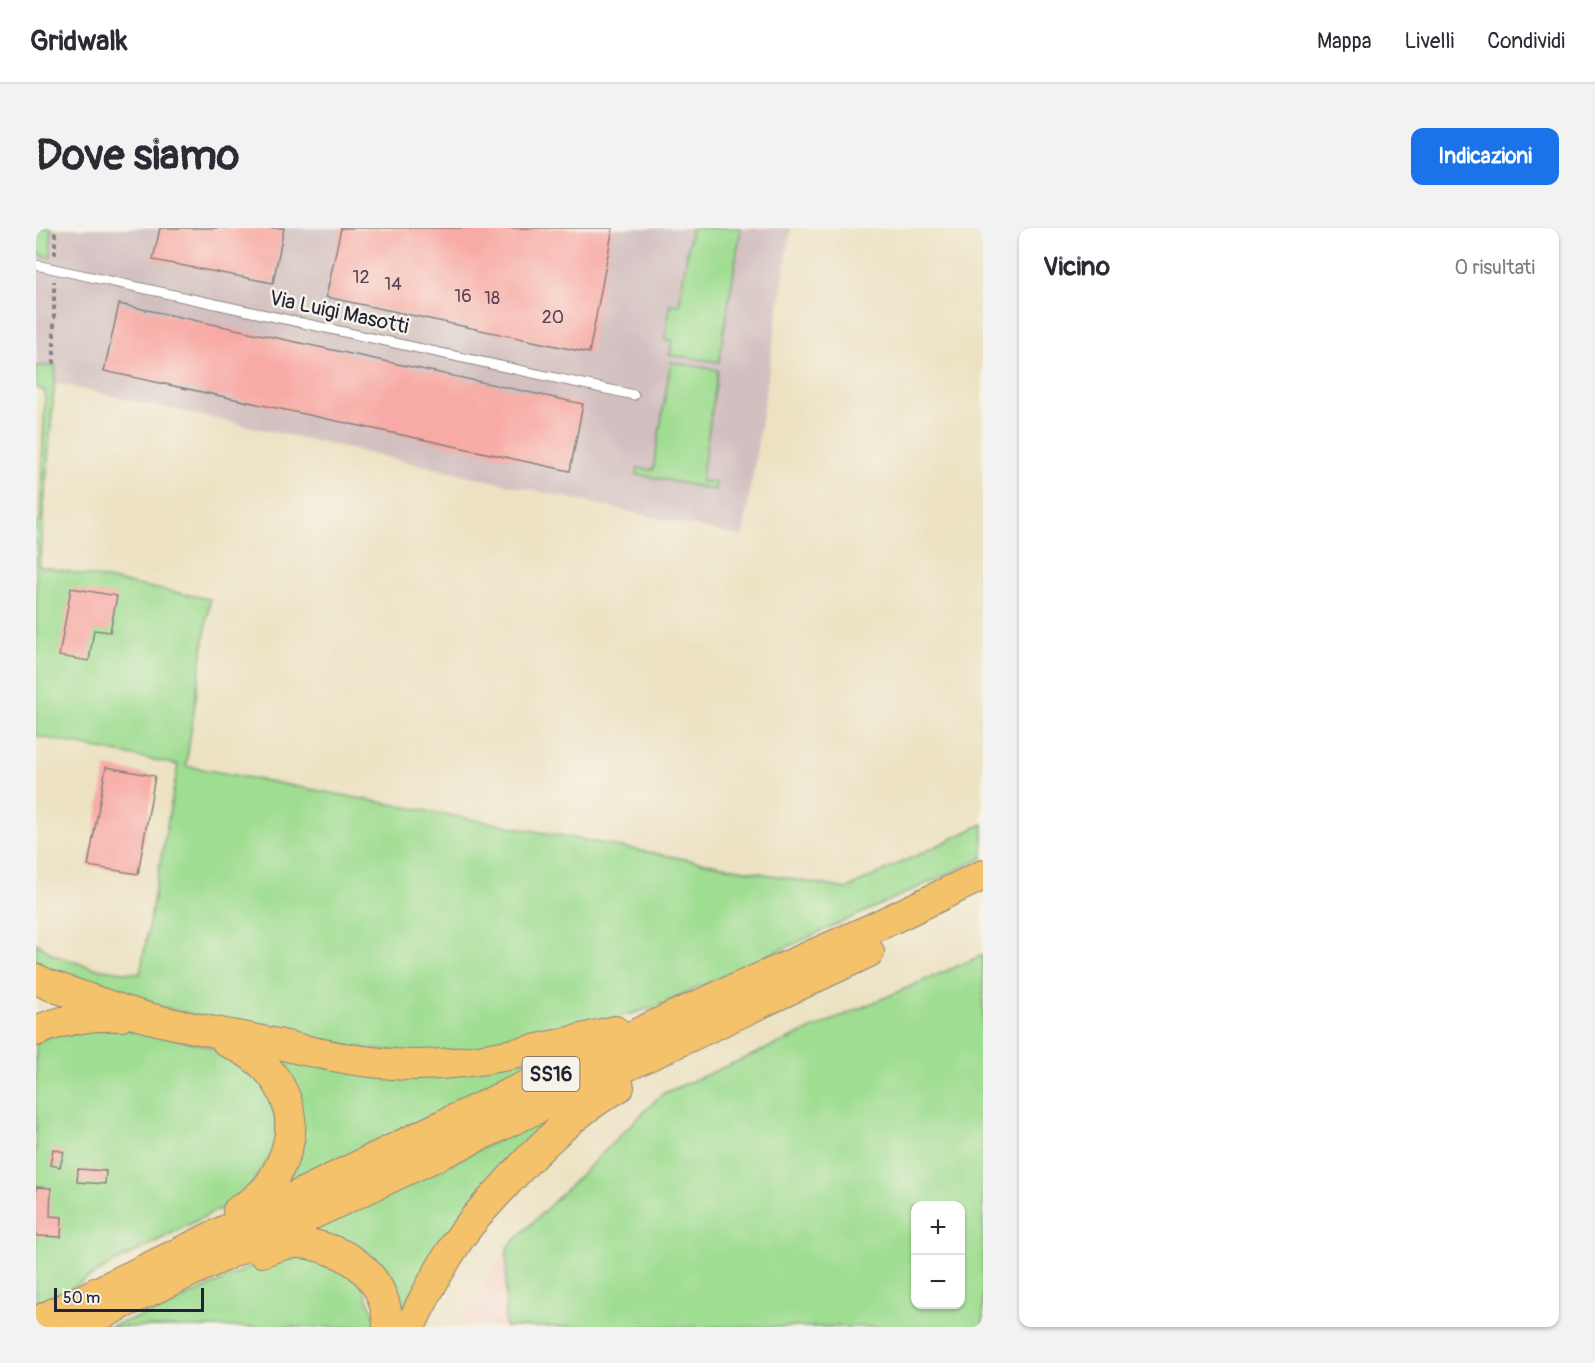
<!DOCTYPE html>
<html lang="it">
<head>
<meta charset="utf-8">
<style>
  :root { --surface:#fff; --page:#f2f2f3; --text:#2b2b33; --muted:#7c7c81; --line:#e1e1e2; --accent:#1a73e8 }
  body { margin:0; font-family:Pangolin,sans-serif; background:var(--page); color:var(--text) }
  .controls { position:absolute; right:18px; bottom:18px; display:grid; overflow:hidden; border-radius:12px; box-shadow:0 2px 4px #0004 }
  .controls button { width:54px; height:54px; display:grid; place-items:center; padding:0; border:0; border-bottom:2px solid var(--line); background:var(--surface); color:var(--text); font:30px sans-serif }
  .scale { position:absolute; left:18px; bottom:15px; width:150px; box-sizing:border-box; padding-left:6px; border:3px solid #22223b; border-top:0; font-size:16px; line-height:21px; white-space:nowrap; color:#22223b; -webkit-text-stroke:4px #f7f3e8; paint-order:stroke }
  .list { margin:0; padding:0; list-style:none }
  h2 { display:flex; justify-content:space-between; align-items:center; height:78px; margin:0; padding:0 24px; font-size:26px }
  h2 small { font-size:20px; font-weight:400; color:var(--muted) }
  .map { position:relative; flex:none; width:947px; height:1099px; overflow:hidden; border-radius:12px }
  header { display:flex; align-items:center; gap:36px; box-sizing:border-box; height:84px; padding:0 30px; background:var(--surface); border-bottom:2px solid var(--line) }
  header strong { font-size:28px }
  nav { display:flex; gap:33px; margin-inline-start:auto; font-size:21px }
  .intro { display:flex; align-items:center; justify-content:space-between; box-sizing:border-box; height:144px; padding:0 36px }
  h1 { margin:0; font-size:42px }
  .button { padding:15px 27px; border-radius:12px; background:var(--accent); color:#fff; font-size:21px; font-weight:700 }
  main { display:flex; gap:36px; padding:0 36px }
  aside { flex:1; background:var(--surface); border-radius:12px; box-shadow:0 2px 4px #0004 }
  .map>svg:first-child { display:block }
  .built { fill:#f7d1c7 }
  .industrial { fill:#d2bfc0 }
  .green { fill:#9fdd91; stroke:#608066; stroke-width:1.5; fill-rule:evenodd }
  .building { fill:#f8aba6 }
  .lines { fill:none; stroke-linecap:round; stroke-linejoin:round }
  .service-casing { stroke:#87827e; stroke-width:11 }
  .trunk-casing { stroke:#87827e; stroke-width:32 }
  .path { stroke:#87827e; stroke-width:4; stroke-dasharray:4.5 4.5; stroke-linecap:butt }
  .service { stroke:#fff; stroke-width:9 }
  .trunk { stroke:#f3c26a; stroke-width:30 }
  .labels { text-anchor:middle; stroke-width:5; stroke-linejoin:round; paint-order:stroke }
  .number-label { font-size:18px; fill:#584456 }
  .shield { fill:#f7f3e8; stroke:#62616f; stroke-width:1.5 }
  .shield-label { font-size:20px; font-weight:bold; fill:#22223b }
  .street-label { font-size:21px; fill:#22223b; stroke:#f7f3e8 }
</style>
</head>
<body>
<header>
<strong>Gridwalk</strong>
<nav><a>Mappa</a><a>Livelli</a><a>Condividi</a></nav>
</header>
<div class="intro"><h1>Dove siamo</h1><a class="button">Indicazioni</a></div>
<main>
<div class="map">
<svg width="947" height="1099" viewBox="0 0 947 1099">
  <rect width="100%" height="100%" fill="#f7f3e8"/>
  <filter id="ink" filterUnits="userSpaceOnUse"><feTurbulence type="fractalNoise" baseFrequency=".0167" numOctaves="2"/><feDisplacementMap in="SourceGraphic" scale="12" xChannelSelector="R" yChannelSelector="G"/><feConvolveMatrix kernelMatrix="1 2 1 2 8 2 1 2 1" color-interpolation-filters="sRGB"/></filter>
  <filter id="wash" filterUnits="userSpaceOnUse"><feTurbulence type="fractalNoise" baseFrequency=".008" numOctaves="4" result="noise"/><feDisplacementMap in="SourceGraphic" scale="24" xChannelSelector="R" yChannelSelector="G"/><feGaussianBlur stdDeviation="1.35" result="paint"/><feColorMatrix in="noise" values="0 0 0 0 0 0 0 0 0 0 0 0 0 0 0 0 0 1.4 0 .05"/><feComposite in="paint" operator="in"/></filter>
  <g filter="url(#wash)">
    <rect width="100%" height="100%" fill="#ece2c2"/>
    <path class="built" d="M 471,1020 L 469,1099 L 420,1099 Z"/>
    <path class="industrial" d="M 0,0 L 755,0 L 707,309 L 19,155 L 20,138 L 0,138 Z"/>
    <path class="green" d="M 0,0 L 15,0 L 15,29 L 7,28 L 0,23 Z
      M 655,0 L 705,0 L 683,134 L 634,127 L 636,112 L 629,112 L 634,76 L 643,77 Z
      M 635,134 L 682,142 L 665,253 L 680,255 L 679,262 L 600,246 L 602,240 L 617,242 Z
      M 0,138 L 20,138 L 3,338 L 174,371 L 150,538 L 810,661 L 947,596 L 947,630 L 619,779 L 519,807 L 449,822 L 367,825 L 277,814 L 85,770 L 0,740 L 0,715 L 18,727 L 57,740 L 104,746 L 142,537 L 0,508 L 0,297 L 4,293 L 9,163 L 0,160 Z
      M 947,727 L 947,1099 L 469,1099 L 471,1020 L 626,866 ZM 879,978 L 924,978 L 924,1076 L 879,1076 Z
      M 85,799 L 136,809 L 177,820 L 210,832 L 227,848 L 246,909 L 209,968 L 70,1039 L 37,1059 L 0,1076 L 0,814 L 20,805 Z
      M 238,828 L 513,833 L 243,963 Z
      M 544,872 L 367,1093 L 355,1071 L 266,1008 Z
      M 269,1024 L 323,1049 L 343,1099 L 72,1099 L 124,1082 L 229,1032 Z"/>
    <g id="blocks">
      <path class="building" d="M 124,0 L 248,0 L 237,55 L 117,32 Z
        M 305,0 L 577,0 L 553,125 L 290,69 Z
        M 83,76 L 547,176 L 534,243 L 68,143 Z
        M 35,360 L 81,368 L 74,404 L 58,402 L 53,433 L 23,428 Z
        M 70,539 L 119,548 L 102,646 L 52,638 Z
        M 17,921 L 28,924 L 24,939 L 14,937 Z
        M 42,941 L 70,943 L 69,956 L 41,954 Z
        M 0,959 L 15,960 L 14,988 L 26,989 L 25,1009 L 0,1008 Z"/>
    </g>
  </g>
  <g filter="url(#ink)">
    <use href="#blocks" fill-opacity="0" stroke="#87827e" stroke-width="1.5"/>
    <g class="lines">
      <defs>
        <path id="service" d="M 0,37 L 598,167"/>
        <path id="trunk" d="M 0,751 L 13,757 C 46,768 79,781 113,790 C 156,801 199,807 242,816 C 288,827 334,837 382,837 C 449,836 514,818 579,803
          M 0,803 C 28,791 55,787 85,788
          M 191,814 C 242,836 270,883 245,936 C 241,944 237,953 231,960 C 223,969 213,976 202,983
          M 226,1024 C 237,1019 249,1015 262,1015 C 270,1015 278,1017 285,1019 C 324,1029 351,1057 352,1099
          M 0,1094 L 411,895 L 634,790 L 835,701 L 947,647
          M 42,1099 L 86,1076 L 833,724
          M 374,1099 C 387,1071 404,1040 421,1014 C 434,994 451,976 468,958 C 502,920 538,884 583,859"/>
      </defs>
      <use href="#service" class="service-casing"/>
      <use href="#trunk" class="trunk-casing"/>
      <path class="path" d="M 19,27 L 19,0
        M 18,136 L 18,53"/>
      <use href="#service" class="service"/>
      <use href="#trunk" class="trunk"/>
    </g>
  </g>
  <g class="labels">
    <g class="number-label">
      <text x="325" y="55">12</text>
      <text x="357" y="62">14</text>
      <text x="427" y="74">16</text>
      <text x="456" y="76">18</text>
      <text x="517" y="95">20</text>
    </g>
    <rect class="shield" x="486.5" y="829" width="57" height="34" rx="4.5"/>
    <g class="shield-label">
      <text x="515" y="853">SS16</text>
    </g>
    <g class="street-label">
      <text transform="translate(303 84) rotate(12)" y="7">Via Luigi Masotti</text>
    </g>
  </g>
</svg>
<div class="controls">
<button>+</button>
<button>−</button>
</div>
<div class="scale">50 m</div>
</div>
<aside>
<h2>Vicino<small>0 risultati</small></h2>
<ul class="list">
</ul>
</aside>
</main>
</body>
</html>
